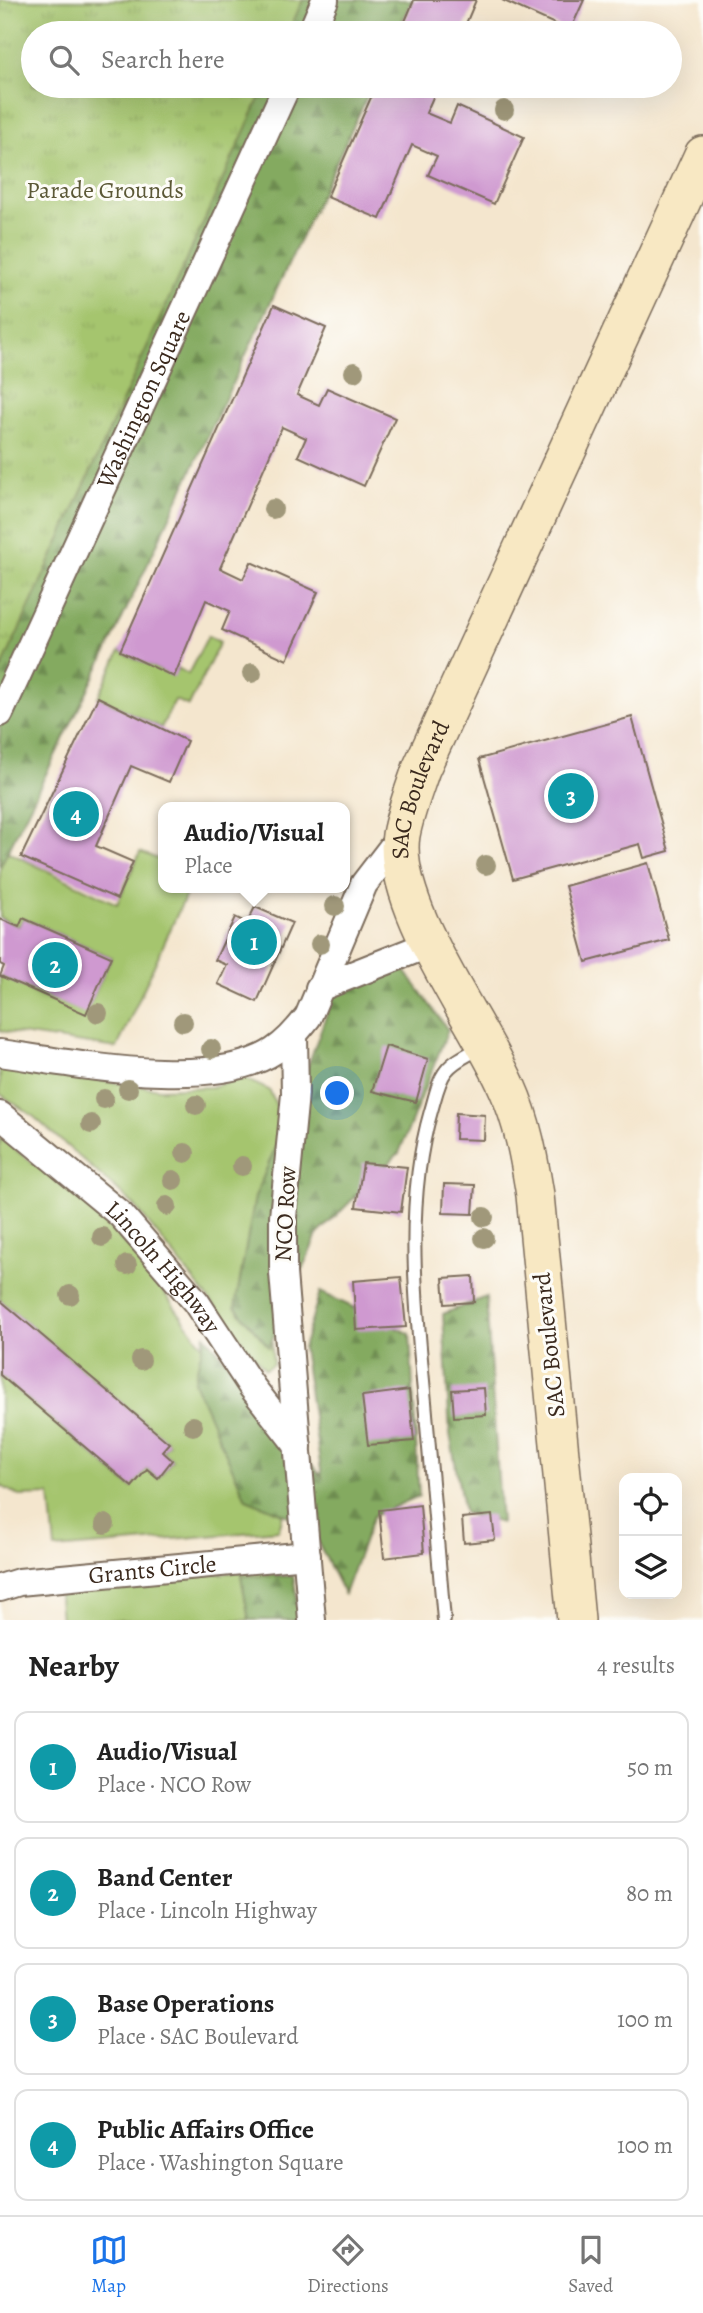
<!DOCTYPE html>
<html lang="en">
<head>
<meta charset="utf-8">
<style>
  :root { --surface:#fff; --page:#f2f2f2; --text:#222; --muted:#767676; --line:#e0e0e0; --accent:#1a73e8 }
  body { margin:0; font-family:Alegreya,serif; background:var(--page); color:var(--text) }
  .controls { position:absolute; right:21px; bottom:21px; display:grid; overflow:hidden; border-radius:14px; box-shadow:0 7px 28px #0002 }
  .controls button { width:63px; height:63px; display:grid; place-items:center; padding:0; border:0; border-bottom:2px solid var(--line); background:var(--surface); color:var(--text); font:35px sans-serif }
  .you { position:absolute; left:338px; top:1094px; width:24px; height:24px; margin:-18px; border:5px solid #fff; border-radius:50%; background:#1a73e8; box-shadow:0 0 0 10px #1a73e833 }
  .badge { display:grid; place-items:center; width:46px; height:46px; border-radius:50%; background:var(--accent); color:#fff; font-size:23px; font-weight:700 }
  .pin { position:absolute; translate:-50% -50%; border:4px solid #fff; box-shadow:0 2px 7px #0006 }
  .popup { position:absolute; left:158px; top:802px; width:192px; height:91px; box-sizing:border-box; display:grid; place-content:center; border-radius:14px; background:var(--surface); filter:drop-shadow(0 2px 5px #0005); font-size:23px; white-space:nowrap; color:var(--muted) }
  .popup b { font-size:26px; color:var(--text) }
  .popup::after { content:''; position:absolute; left:50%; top:100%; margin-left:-14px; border:14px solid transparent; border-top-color:var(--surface) }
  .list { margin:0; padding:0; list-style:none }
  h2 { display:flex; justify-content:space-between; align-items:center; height:91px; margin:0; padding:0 28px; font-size:30px }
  h2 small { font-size:23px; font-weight:400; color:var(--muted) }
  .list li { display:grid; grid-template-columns:46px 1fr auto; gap:21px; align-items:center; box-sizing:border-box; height:112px; margin:0 14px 14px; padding:0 14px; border:2px solid var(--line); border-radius:14px }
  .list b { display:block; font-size:26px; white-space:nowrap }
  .list p { margin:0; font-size:23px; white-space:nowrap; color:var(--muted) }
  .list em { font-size:23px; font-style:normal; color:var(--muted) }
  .icon { flex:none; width:38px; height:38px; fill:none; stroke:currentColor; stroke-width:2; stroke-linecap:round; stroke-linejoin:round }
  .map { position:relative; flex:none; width:703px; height:1620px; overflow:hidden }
  .search { position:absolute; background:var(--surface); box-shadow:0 7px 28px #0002; left:21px; right:21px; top:21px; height:77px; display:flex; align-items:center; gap:18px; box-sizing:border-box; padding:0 24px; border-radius:38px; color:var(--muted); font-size:26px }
  .sheet { height:595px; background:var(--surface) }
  nav { display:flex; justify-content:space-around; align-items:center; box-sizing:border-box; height:98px; border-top:2px solid var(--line); background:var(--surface); font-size:19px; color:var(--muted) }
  nav a { display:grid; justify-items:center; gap:4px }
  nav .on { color:var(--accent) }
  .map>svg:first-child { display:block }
  .grass { fill:#a5c56e; stroke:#707846; stroke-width:2 }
  .forest { fill:url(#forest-firs); stroke:#606a40; stroke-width:2 }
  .park { fill:url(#park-tufts); stroke:#707846; stroke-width:2 }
  .building { fill:#cf99d0 }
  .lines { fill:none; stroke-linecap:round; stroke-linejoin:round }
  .lane-casing { stroke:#7c6c5c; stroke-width:16 }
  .street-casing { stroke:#7c6c5c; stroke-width:30 }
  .secondary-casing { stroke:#7c6c5c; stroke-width:40 }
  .lane { stroke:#fff; stroke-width:12 }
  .street { stroke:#fff; stroke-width:26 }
  .secondary { stroke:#f8e8c3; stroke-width:37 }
  .tree { fill:#a0987a }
  .labels { text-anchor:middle; stroke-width:6; stroke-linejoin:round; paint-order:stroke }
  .park-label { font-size:24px; fill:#5b5836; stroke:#fdfcf7 }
  .street-label { font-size:24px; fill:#3b2a1e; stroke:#fdfcf7 }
</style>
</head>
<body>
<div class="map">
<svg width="703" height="1620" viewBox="0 0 703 1620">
  <defs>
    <pattern id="forest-firs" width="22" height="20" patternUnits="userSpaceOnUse" patternTransform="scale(1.75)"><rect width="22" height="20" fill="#84aa61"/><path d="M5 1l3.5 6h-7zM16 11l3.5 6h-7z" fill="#6d8b4f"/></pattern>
    <pattern id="park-tufts" width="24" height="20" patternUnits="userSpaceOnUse" patternTransform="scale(1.75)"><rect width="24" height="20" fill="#a5c56e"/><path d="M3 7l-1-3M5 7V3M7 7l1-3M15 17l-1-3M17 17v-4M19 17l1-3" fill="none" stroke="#8fa95f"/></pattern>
  </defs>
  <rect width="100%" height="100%" fill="#fdfcf7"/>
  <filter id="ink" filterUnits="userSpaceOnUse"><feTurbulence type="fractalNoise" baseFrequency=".0143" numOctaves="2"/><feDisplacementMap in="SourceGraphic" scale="14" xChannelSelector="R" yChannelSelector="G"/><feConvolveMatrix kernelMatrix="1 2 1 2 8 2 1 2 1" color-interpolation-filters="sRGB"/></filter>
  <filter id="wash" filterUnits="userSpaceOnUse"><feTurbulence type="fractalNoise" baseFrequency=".00686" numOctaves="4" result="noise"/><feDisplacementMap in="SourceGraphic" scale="28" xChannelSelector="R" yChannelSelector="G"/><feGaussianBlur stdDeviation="1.57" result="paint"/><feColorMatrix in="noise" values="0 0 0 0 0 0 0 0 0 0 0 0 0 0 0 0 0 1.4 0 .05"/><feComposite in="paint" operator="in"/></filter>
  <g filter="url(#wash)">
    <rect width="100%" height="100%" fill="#f4e6ce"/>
    <path class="grass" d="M 208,636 L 220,642 L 189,706 L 175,700 L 161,728 L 98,697 L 120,651 L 173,676 L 178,668 L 188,674 Z
      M 6,851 L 117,904 L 140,852 L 163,861 L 163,888 L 189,888 L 117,1048 L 0,1031 L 0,976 L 86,1013 L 111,957 L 23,918 L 19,927 L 0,918 L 0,863 Z
      M 0,1066 L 160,1089 L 211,1087 L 243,1078 L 269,1090 L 279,1111 L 267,1262 L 273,1364 L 265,1369 L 133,1204 L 33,1116 L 0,1094 Z
      M 0,1138 L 83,1201 L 137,1256 L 217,1365 L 273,1462 L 283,1514 L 279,1530 L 55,1549 L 50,1495 L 19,1496 L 0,1485 L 0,1375 L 131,1487 L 147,1469 L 158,1478 L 172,1460 L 162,1451 L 169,1443 L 0,1300 Z
      M 273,1569 L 281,1589 L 288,1620 L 61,1620 L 58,1587 Z"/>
    <path class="forest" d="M 184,0 L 412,0 L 397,33 L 167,33 Z
      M 139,86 L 372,86 L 106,653 L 0,867 L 0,375 Z
      M 403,968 L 448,1030 L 399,1153 L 317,1235 L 269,1347 L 235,1307 L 255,1197 L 302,1082 L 335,991 Z
      M 320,1292 L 410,1334 L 419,1496 L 373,1516 L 344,1594 L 309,1524 L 246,1499 L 194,1382 L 205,1335 L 322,1477 L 303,1348 Z
      M 486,1297 L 501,1523 L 464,1513 L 450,1434 L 443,1314 Z
      M 241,1576 L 293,1576 L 301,1620 L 249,1620 Z"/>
    <path class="park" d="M 0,0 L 303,0 L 288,33 L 33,33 L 33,86 L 265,86 L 0,672 Z"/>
    <g id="blocks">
      <path class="building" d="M 414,0 L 476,0 L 462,33 L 400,33 Z
        M 502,0 L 584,0 L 570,31 Z
        M 376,86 L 438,86 L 426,113 L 450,123 L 457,106 L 524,137 L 494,204 L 428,175 L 437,156 L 412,145 L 380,219 L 327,197 Z
        M 274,305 L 326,328 L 297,395 L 319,405 L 327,388 L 395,418 L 364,486 L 298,456 L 306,438 L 282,427 L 220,568 L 243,579 L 251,562 L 318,592 L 287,660 L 222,630 L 230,611 L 206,600 L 174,677 L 120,651 Z
        M 98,697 L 187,741 L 169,782 L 131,766 L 96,846 L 133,862 L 117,899 L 21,857 Z
        M 632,717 L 669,851 L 644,858 L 640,844 L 513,879 L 479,759 Z
        M 648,863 L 669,940 L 586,962 L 565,886 Z
        M 255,907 L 292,923 L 257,1002 L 218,984 L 227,965 L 215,960 L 235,917 L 247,923 Z
        M 23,918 L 111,957 L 86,1014 L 0,976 L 4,966 L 0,964 L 0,919 L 19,927 Z
        M 386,1046 L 428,1059 L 416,1102 L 372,1091 Z
        M 456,1113 L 485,1115 L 484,1140 L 455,1139 Z
        M 363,1163 L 407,1167 L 401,1212 L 356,1207 Z
        M 444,1184 L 475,1185 L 473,1214 L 443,1213 Z
        M 473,1276 L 474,1302 L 445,1304 L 443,1278 Z
        M 401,1277 L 406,1327 L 356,1330 L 353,1281 Z
        M 0,1300 L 169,1443 L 162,1451 L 172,1460 L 158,1478 L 147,1469 L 132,1487 L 0,1375 Z
        M 484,1388 L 486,1415 L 454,1417 L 452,1390 Z
        M 409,1390 L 414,1441 L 368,1445 L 362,1396 Z
        M 420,1505 L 424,1553 L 384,1558 L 379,1510 Z
        M 492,1515 L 495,1540 L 464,1543 L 462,1518 Z"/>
    </g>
  </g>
  <g filter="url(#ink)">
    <use href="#blocks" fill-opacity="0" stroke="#7c6c5c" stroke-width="2"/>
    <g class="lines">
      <defs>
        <path id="lane" d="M 444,1620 C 438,1547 431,1475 425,1402 C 416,1307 404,1203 431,1111 C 435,1098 438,1081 446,1071 C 454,1060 470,1054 481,1047"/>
        <g id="street">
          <path d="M 311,33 L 325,0"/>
          <path id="s1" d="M 0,713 L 287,86"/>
          <path d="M 319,988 L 430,944"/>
          <path d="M 294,1036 L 295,1094 L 283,1217 L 283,1273 L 312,1620"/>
          <path d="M 0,1053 C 72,1063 212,1092 274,1051 C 288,1042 298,1030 308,1017 L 364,884 L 401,836"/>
          <path id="s2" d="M 0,1115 L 121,1215 L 196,1302 L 252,1387 L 298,1446"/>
          <path id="s3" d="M 0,1588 L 19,1582 L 307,1555"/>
        </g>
        <g id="secondary">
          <path id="s4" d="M 576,1620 L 535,1195 C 529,1158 523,1122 507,1087 C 479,1022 390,906 401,835 C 405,813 414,790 421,769 L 703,155"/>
        </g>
      </defs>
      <use href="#lane" class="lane-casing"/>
      <use href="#street" class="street-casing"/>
      <use href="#secondary" class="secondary-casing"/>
      <use href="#lane" class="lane"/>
      <use href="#street" class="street"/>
      <use href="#secondary" class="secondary"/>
    </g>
    <g class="tree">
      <circle cx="504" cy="110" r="10"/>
      <circle cx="354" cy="372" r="10"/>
      <circle cx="273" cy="509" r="10"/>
      <circle cx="252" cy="673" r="10"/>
      <circle cx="486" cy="865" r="10"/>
      <circle cx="335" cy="906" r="10"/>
      <circle cx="320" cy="944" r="10"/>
      <circle cx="98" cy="1013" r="10"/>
      <circle cx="183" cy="1022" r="10"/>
      <circle cx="211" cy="1049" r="10"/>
      <circle cx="128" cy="1089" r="10"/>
      <circle cx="104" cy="1099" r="10"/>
      <circle cx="196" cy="1105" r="10"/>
      <circle cx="91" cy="1124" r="10"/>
      <circle cx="185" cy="1153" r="10"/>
      <circle cx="242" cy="1166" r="10"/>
      <circle cx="173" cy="1180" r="10"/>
      <circle cx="167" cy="1206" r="10"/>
      <circle cx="484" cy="1217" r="10"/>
      <circle cx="102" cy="1237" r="10"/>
      <circle cx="484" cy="1238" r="10"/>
      <circle cx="127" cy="1265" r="10"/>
      <circle cx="70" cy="1295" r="10"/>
      <circle cx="141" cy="1360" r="10"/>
      <circle cx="193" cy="1426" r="10"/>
      <circle cx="105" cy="1524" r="10"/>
    </g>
  </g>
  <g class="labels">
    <g class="park-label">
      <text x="105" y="198">Parade Grounds</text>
    </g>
    <g class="street-label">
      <text dy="8" stroke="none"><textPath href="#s1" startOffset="345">Washington Square</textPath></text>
      <text dy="8" stroke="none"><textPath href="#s4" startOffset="864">SAC Boulevard</textPath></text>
      <text transform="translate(285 1214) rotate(-87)" y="8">NCO Row</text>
      <text dy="8" stroke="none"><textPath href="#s2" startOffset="224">Lincoln Highway</textPath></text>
      <text transform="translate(549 1345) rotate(-96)" y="8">SAC Boulevard</text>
      <text dy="8" stroke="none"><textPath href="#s3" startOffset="154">Grants Circle</textPath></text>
    </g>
  </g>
</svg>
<div class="controls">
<button><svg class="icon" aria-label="locate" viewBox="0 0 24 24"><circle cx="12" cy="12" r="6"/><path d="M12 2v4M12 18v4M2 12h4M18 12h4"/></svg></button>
<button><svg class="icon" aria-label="layers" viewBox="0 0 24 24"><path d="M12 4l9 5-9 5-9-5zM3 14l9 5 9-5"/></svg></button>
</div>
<div class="you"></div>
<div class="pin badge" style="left:254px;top:942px;background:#0f9aa8">1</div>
<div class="popup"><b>Audio/Visual</b>Place</div>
<div class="pin badge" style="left:55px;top:965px;background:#0f9aa8">2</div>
<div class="pin badge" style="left:571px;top:796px;background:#0f9aa8">3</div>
<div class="pin badge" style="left:76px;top:814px;background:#0f9aa8">4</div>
<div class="search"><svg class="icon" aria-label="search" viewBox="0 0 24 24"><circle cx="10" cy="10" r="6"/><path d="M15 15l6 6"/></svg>Search here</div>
</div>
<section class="sheet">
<h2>Nearby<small>4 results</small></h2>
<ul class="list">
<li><span class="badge" style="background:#0f9aa8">1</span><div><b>Audio/Visual</b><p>Place · NCO Row</p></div><em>50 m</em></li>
<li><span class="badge" style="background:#0f9aa8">2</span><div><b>Band Center</b><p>Place · Lincoln Highway</p></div><em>80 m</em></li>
<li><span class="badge" style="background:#0f9aa8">3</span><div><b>Base Operations</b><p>Place · SAC Boulevard</p></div><em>100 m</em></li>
<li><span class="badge" style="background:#0f9aa8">4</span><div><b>Public Affairs Office</b><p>Place · Washington Square</p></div><em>100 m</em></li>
</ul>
</section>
<nav>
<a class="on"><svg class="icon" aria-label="map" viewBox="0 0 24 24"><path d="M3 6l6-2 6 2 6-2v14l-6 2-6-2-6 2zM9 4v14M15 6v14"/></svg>Map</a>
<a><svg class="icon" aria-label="directions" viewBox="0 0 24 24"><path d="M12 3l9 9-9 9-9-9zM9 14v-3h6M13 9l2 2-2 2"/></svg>Directions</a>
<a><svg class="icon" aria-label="saved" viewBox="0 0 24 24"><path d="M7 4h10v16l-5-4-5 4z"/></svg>Saved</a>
</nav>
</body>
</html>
